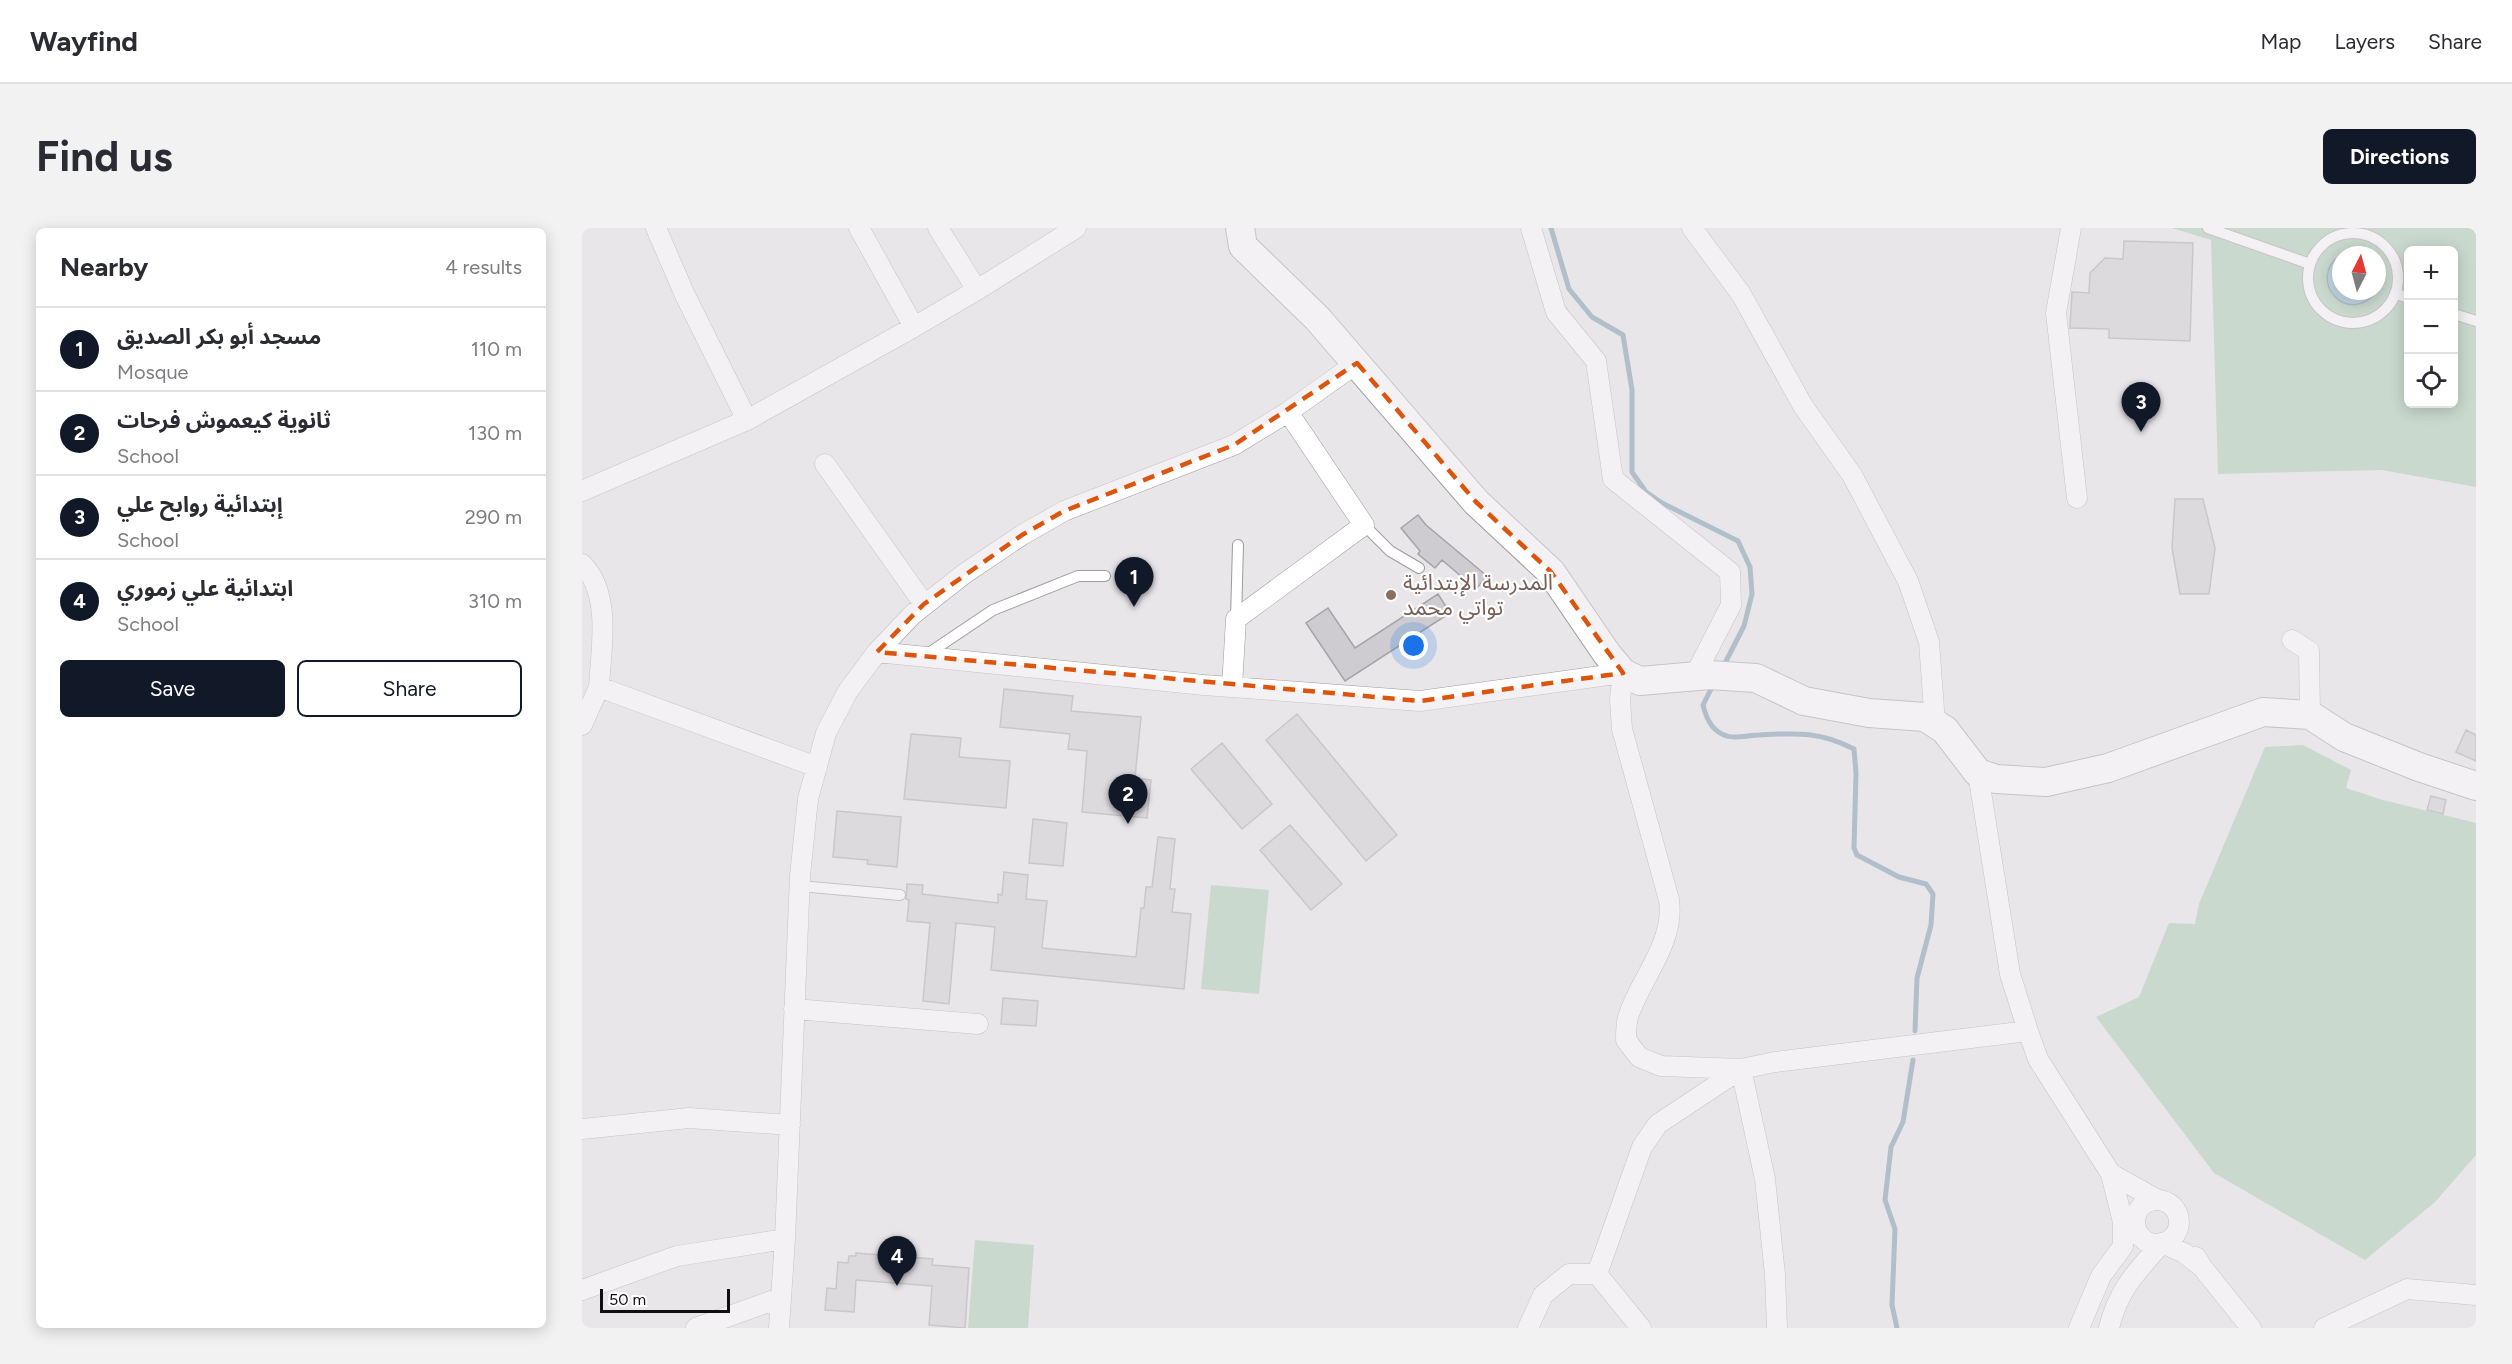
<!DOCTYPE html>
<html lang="en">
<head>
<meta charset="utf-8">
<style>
  :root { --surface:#fff; --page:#f2f2f3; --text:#2b2b33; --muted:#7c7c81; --line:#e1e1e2; --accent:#111827 }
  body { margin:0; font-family:Figtree,"Noto Sans Arabic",sans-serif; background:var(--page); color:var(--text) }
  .controls { position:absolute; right:18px; top:18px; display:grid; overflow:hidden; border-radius:9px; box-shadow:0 3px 15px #0003 }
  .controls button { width:54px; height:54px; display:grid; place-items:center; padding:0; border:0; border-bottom:2px solid var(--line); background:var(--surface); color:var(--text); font:30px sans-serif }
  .compass { position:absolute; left:1750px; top:18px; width:54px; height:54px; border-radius:50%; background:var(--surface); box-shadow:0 3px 15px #0003; rotate:6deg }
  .scale { position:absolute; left:18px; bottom:15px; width:130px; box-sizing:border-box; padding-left:6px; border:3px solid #100f10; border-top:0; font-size:16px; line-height:21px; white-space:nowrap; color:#100f10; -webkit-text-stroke:4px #fff; paint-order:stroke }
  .you { position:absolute; left:832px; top:418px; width:21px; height:21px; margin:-15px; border:4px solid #fff; border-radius:50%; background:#1a73e8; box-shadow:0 0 0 9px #1a73e833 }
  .badge { display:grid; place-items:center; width:39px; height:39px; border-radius:50%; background:var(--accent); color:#fff; font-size:20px; font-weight:700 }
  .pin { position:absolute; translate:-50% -50px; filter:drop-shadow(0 2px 3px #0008) }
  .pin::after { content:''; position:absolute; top:32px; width:21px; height:18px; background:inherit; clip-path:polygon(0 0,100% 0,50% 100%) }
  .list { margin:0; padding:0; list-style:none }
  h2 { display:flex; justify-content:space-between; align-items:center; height:78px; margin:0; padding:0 24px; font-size:26px }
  h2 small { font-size:20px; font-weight:400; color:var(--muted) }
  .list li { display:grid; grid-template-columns:39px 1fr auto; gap:18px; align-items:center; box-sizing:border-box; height:84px; padding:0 24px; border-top:2px solid var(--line) }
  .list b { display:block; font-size:22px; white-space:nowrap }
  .list p { margin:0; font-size:20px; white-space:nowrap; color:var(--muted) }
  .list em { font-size:20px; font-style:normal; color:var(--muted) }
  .actions { display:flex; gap:12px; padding:18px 24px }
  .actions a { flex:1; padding:14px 0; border:2px solid var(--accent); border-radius:9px; text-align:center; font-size:21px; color:var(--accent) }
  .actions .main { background:var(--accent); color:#fff }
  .icon { flex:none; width:33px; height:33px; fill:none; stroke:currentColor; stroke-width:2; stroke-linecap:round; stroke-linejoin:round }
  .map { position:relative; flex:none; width:1894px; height:1100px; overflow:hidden; border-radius:9px }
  header { display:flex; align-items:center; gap:36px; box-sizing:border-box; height:84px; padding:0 30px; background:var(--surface); border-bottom:2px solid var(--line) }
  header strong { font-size:28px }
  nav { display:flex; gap:33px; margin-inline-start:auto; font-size:21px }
  .intro { display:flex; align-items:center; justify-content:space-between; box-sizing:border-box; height:144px; padding:0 36px }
  h1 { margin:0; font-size:42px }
  .button { padding:15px 27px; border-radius:9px; background:var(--accent); color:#fff; font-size:21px; font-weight:700 }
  main { display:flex; gap:36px; padding:0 36px }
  aside { flex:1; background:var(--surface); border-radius:9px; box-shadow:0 3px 15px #0003 }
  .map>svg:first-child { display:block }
  .green { fill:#a3c9aa; fill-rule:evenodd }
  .water { fill:#93c8e1; stroke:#6c90a2; stroke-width:1.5 }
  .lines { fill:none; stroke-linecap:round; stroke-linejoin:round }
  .stream { stroke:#6c90a2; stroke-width:5 }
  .building { fill:#ceccd0; stroke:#a5a3a7; stroke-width:1.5 }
  .service-casing { stroke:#9e9b9f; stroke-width:12 }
  .minor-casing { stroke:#9e9b9f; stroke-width:21 }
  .secondary-casing { stroke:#9e9b9f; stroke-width:30 }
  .service { stroke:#fff; stroke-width:10 }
  .minor { stroke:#fff; stroke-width:20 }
  .secondary { stroke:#fff; stroke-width:28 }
  .marked { fill:none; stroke:#dd550c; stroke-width:4.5; stroke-dasharray:12 8; stroke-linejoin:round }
  .education-dot { fill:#8d6e63; stroke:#fff; stroke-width:2 }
  .labels { text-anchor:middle; stroke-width:4.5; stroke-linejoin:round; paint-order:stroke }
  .education-label { font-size:22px; fill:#785e54; stroke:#fff; text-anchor:start }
</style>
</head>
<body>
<header>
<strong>Wayfind</strong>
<nav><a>Map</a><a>Layers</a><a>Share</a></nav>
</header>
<div class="intro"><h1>Find us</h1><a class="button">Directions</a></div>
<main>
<aside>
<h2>Nearby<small>4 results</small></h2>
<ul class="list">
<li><span class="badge">1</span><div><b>مسجد أبو بكر الصديق</b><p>Mosque</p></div><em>110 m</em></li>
<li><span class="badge">2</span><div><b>ثانوية كيعموش فرحات</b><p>School</p></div><em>130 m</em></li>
<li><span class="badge">3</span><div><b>إبتدائية روابح علي</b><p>School</p></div><em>290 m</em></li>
<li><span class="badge">4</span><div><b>ابتدائية علي زموري</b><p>School</p></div><em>310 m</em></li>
</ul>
<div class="actions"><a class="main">Save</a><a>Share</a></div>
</aside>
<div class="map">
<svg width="1894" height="1100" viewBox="0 0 1894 1100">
  <rect width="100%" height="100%" fill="#e9e6ea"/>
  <path class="green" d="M 1590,0 L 1894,0 L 1894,259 L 1800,242 L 1636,246 L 1629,12 ZM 1826,22 L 1872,22 L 1872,176 L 1826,176 ZM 1759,27 L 1795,27 L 1795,63 L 1759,63 Z
    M 1721,517 L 1769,542 L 1764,560 L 1801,572 L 1894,595 L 1894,927 L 1853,974 L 1783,1032 L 1632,945 L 1514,789 L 1557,769 L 1587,695 L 1613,696 L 1617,676 L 1683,519 Z
    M 629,657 L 687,662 L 677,766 L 619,761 Z
    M 393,1012 L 452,1017 L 446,1100 L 386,1100 Z"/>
  <path class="water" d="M 1759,27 L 1759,63 L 1795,63 L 1795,36 L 1798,44 L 1796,62 C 1766,102 1723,50 1759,27 Z"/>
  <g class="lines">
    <path class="stream" d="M 969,0 L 987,61 L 1010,89 L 1041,107 L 1050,162 L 1050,244 L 1064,264 L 1080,275 L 1156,313 L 1168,339 L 1170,366 L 1162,398 L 1141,439
      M 1132,455 L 1121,477 C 1124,490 1130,504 1145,508 C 1153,511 1168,507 1177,507 C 1214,505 1238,503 1272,521 L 1274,545 L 1272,620 L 1275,627 L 1317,649 L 1344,656 L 1351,666 L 1349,697 L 1335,750 L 1333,803
      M 1315,1100 L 1310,1077 L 1313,1001 L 1303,972 L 1309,919 L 1321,894 L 1331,832"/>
  </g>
  <path class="building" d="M 1542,13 L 1611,15 L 1608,113 L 1527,110 L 1527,101 L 1488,100 L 1490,64 L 1507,65 L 1508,45 L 1523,30 L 1541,31 Z
    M 1593,271 L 1621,271 L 1633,320 L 1627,366 L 1598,366 L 1590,320 Z
    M 836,287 L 844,297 L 905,348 L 894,361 L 860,332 L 853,340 L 836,326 L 838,323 L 819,300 Z
    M 856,366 L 868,385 L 763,453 L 724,395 L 746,380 L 773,420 Z
    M 422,461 L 491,468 L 489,483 L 559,489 L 553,550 L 569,552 L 565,590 L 500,584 L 505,523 L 486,521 L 488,506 L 418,499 Z
    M 715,486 L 815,607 L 784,633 L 684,512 Z
    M 1884,502 L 1894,507 L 1894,533 L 1874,524 Z
    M 329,506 L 379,510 L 377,529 L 428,533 L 424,580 L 322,571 Z
    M 640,515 L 690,576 L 660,601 L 609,541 Z
    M 1849,568 L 1864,572 L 1861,586 L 1845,582 Z
    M 255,583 L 319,589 L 315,639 L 285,636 L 286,632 L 251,629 Z
    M 451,591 L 485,595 L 481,638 L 447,635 Z
    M 708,597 L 760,656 L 729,682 L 678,622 Z
    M 576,609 L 593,611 L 588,661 L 593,661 L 590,684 L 609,686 L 602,761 L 409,742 L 413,699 L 374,695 L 367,776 L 341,773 L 348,695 L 325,693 L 327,672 L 324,671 L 325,656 L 341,657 L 340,666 L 416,675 L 416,666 L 420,667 L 422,644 L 446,647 L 444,671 L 465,673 L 460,720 L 554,729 L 559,680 L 562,680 L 564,659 L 570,659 Z
    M 421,770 L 456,773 L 454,798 L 419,796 Z
    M 274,1025 L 351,1031 L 350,1037 L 387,1040 L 383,1100 L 347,1097 L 350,1058 L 274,1052 L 272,1084 L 243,1082 L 245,1060 L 254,1061 L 256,1034 L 266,1035 L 267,1028 L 274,1028 Z"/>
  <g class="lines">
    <defs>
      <path id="service" d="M 1626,0 L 1728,36
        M1726 50a45 45 0 1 1 90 0a45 45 0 1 1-90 0Z
        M 1813,65 L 1826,70
        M 1872,86 L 1894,93
        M 782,297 L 808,323 L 837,340
        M 654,391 L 656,317
        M 344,427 L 411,382 L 496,348 L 523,348
        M 218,658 L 318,667"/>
      <path id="minor" d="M 74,0 L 102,65 L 165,192
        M 277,0 L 332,99 L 395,62
        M 356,0 L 395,62 L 494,0
        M 949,0 L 974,84 L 1014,133 L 1031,251 L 1148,344 L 1149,377 L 1112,449
        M 1110,0 L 1159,66 L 1221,178 L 1270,247 L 1326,353 L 1347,414 L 1353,495
        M 1489,0 L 1474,85 L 1495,270
        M 243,236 L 342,376
        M 0,263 L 165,192 L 332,99
        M 0,336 C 30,366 19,420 17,459 L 235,539
        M 1710,412 L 1727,423 L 1728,487
        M 295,424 L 622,457 L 838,473 L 1041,445 L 1038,471 L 1040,501 L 1087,672 C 1093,715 1059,749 1046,789 C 1044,796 1044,805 1044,812 L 1057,829 L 1079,838 L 1159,841 L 1193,834 L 1446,803
        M 650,459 L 654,391 L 782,297 L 706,184
        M 0,497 L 17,459
        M 1396,545 L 1428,746 L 1446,803 L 1456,831 L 1529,946 L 1541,994 L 1541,1018 L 1519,1048 L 1497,1100
        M 212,781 L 396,796
        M 1159,841 L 1183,951 L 1193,1047 L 1195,1100
        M 0,901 L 107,890 L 208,897
        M 1529,946 L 1576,972
        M1553 994a22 22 0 1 1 44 0a22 22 0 1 1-44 0Z
        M 1614,1029 L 1620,1039 L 1669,1100
        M 1015,1046 L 1060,919 L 1076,896 L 1159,841
        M 1015,1046 L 1059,1100
        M 0,1062 L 95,1028 L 203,1011
        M 114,1100 L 198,1070
        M 197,1100 L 203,1011 L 218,648 L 226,571 L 244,505 L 266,463 L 295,424 L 330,387 L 382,346 L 440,307 L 482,283 L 652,217 L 706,184 L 775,135
        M 946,1100 L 961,1067 L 987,1046 L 1015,1046
        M 1527,1100 C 1536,1062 1555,1043 1580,1015 L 1602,1025 L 1620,1039
        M 1742,1100 L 1825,1061 L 1894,1067"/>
      <path id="secondary" d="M 658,0 L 661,18 L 735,90 L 894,274 L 969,344 L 1025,426 L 1041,445 L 1058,453 L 1127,447 L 1174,450 L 1222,473 L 1287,485 L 1343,489 L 1363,502 L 1396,545 L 1414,551 L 1464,554 L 1526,540 L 1681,484 L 1728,487 L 1762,509 L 1837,539 L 1894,558"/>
    </defs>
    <use href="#service" class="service-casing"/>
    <use href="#minor" class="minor-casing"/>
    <use href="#secondary" class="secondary-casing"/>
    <use href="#service" class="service"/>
    <use href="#minor" class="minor"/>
    <use href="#secondary" class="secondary"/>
  </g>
  <path d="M0 0H1894V1100H0ZM 775,135 L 894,274 L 969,344 L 1041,445 L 838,473 L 295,424 L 342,376 L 440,307 L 482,283 L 652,217 Z" fill="#e9e6ea" fill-opacity=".55" fill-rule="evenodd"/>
  <path class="marked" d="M 775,135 L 894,274 L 969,344 L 1041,445 L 838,473 L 295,424 L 342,376 L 440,307 L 482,283 L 652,217 Z"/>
  <circle class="education-dot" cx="809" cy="367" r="6"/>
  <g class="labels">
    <g class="education-label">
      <text x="821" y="362">المدرسة الإبتدائية<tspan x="821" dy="25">تواتي محمد</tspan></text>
    </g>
  </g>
</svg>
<div class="controls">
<button>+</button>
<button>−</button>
<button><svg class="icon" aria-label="locate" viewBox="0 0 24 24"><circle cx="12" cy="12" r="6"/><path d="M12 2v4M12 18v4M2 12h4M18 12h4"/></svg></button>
</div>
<svg class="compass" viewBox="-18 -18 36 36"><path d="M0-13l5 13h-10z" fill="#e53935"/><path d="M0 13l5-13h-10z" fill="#7c7c81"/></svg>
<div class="scale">50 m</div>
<div class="you"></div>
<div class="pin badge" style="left:552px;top:379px">1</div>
<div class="pin badge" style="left:546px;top:596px">2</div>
<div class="pin badge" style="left:1559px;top:204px">3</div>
<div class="pin badge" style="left:315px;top:1058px">4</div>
</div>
</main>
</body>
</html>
